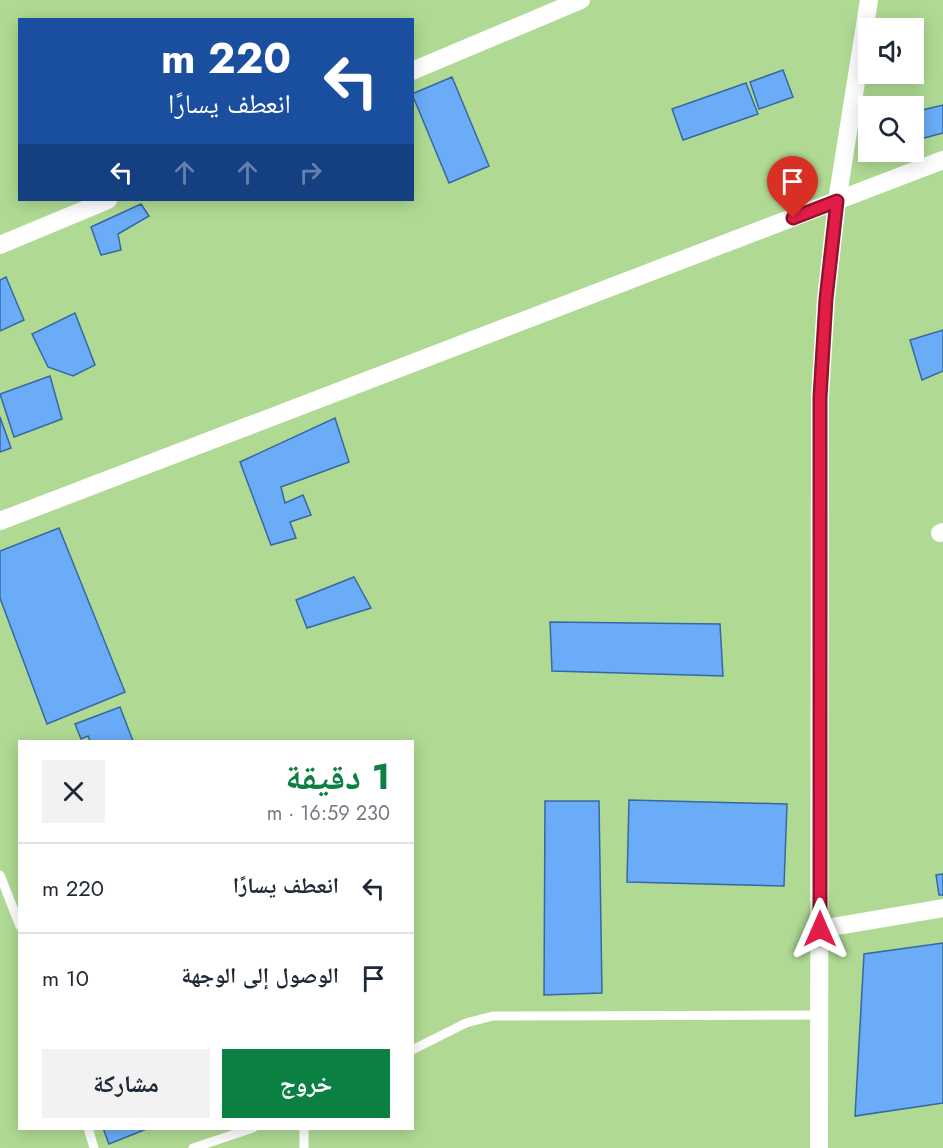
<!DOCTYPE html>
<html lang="ar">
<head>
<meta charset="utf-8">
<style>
	body { margin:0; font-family:Jost,"Noto Naskh Arabic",sans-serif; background:#f2f2f3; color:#1f2937; direction:rtl; height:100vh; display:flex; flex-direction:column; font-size:22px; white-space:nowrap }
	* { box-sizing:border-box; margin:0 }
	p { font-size:20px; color:#747a83 }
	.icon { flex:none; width:33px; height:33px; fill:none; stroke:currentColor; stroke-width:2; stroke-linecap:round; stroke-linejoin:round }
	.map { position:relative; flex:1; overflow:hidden; direction:ltr }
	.side { position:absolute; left:18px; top:740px; width:396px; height:390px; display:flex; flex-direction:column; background:#fff; border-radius:0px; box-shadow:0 3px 15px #0003; direction:rtl }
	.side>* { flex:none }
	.top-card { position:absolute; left:18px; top:18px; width:396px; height:183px; border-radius:0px; box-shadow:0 3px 15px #0003; direction:rtl; background:#1a4fa0; color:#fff; overflow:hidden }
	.controls { position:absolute; left:858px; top:18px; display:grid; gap:12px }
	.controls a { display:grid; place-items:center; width:66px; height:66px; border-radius:0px; background:#fff; box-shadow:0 3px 15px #0003; font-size:30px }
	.pin { position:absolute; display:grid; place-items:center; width:51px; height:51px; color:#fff; margin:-62px -26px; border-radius:50% 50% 50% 0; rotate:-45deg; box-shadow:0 0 6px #0007 }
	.pin .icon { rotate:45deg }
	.me { position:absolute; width:66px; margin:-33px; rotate:0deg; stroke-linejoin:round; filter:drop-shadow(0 0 4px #0008) }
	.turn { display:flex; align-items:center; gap:21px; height:126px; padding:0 24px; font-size:27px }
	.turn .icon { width:78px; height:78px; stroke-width:2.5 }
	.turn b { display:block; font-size:42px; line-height:51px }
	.lanes { display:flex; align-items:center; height:57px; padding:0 24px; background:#0003; justify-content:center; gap:30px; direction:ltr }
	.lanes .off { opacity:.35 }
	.round { display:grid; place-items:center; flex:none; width:63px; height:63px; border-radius:0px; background:#f2f2f3 }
	.overview { display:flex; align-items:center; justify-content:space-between; height:102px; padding:0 24px }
	h1 { font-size:36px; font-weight:700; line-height:45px; color:#0b8043 }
	.button { display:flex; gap:12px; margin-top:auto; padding:12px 24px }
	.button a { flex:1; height:69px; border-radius:0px; background:#0b8043; color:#fff; font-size:24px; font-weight:700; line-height:69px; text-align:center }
	.button a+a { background:#f2f2f3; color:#1f2937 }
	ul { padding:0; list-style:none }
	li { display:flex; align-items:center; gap:18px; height:90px; padding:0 24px; border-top:2px solid #e0e1e3 }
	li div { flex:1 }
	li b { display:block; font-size:22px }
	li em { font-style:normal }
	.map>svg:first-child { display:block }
</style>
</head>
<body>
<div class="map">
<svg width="943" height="1148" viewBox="0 0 943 1148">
	<rect width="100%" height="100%" fill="#b0da94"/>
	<path fill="#6aacf8" stroke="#37689f" stroke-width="1.5" d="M783,70L793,97L759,109L750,82Z
		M452,77L489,166L449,183L412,94Z
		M746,83L758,114L683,140L672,109Z
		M943,105V133L920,139L914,112Z
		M141,204L149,216L118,234L121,250L101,255L91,227Z
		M6,277L24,320L0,331V280Z
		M75,313L95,365L73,376L48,367L32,334Z
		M943,330V371L922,380L910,340Z
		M50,376L62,419L14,437L0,394Z
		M0,417L11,448L0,452Z
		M335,418L349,462L281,487L285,503L303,495L311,515L290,522L296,538L271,545L240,462Z
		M59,528L125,692L47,724L0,598V551Z
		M354,577L371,608L307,628L296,600Z
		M550,622L720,624L723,676L552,671Z
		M120,707L133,741H90L88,736L81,739L75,724Z
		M629,800L787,804L784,886L627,882Z
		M545,801H599L602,993L544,995Z
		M943,874V895H939L936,875Z
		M943,943V1103L855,1116L864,954Z
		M103,1128H149L109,1144Z"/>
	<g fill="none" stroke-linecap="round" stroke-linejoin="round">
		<path stroke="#fff" stroke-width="9" d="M0,875L20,926
			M412,1050L466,1023L493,1016L819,1015
			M88,1128L94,1148
			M304,1128V1148
			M193,1148L253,1128"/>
		<path stroke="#fff" stroke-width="18" d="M412,71L581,0
			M0,245L108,200
			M0,521L943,160
			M940,533L943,532
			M820,929L943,908
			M819,1148L820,397L826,299L837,201L869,0"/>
	</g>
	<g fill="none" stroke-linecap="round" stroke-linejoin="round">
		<g stroke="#92132f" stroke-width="15">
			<path id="route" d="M793,218L837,201L826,299L820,397V929"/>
		</g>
		<use href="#route" stroke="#e11d48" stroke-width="10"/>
	</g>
</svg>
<div class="controls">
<a><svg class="icon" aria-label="sound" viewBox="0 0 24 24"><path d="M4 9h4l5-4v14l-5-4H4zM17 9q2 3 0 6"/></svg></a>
<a><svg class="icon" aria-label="search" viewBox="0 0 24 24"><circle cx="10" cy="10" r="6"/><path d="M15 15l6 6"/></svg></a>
</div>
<div class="pin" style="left:793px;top:218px;background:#d93025"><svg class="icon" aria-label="arrive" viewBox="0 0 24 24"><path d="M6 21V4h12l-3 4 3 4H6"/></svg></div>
<svg class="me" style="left:820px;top:929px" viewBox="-20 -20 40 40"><path d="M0-17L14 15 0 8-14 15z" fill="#e11d48" stroke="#fff" stroke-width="4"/></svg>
<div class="top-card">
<div class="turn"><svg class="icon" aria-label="left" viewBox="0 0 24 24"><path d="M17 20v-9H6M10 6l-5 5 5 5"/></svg><div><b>220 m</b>انعطف يسارًا</div></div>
<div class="lanes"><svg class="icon" aria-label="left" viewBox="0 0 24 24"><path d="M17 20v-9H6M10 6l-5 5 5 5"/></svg><svg class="icon off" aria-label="ahead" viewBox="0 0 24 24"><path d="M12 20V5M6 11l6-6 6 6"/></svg><svg class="icon off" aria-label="ahead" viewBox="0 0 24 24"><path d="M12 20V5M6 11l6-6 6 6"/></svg><svg class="icon off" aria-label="right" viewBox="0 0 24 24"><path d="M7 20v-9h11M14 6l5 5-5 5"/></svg></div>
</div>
<section class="side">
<div class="overview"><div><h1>1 دقيقة</h1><p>230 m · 16:59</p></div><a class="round"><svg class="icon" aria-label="close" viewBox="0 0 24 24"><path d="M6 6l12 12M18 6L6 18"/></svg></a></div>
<ul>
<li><svg class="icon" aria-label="left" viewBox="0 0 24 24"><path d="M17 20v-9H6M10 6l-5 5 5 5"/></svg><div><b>انعطف يسارًا</b></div><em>220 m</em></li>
<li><svg class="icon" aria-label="arrive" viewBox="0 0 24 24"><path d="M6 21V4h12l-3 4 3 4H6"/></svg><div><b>الوصول إلى الوجهة</b></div><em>10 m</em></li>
</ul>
<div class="button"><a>خروج</a><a>مشاركة</a></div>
</section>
</div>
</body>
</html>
